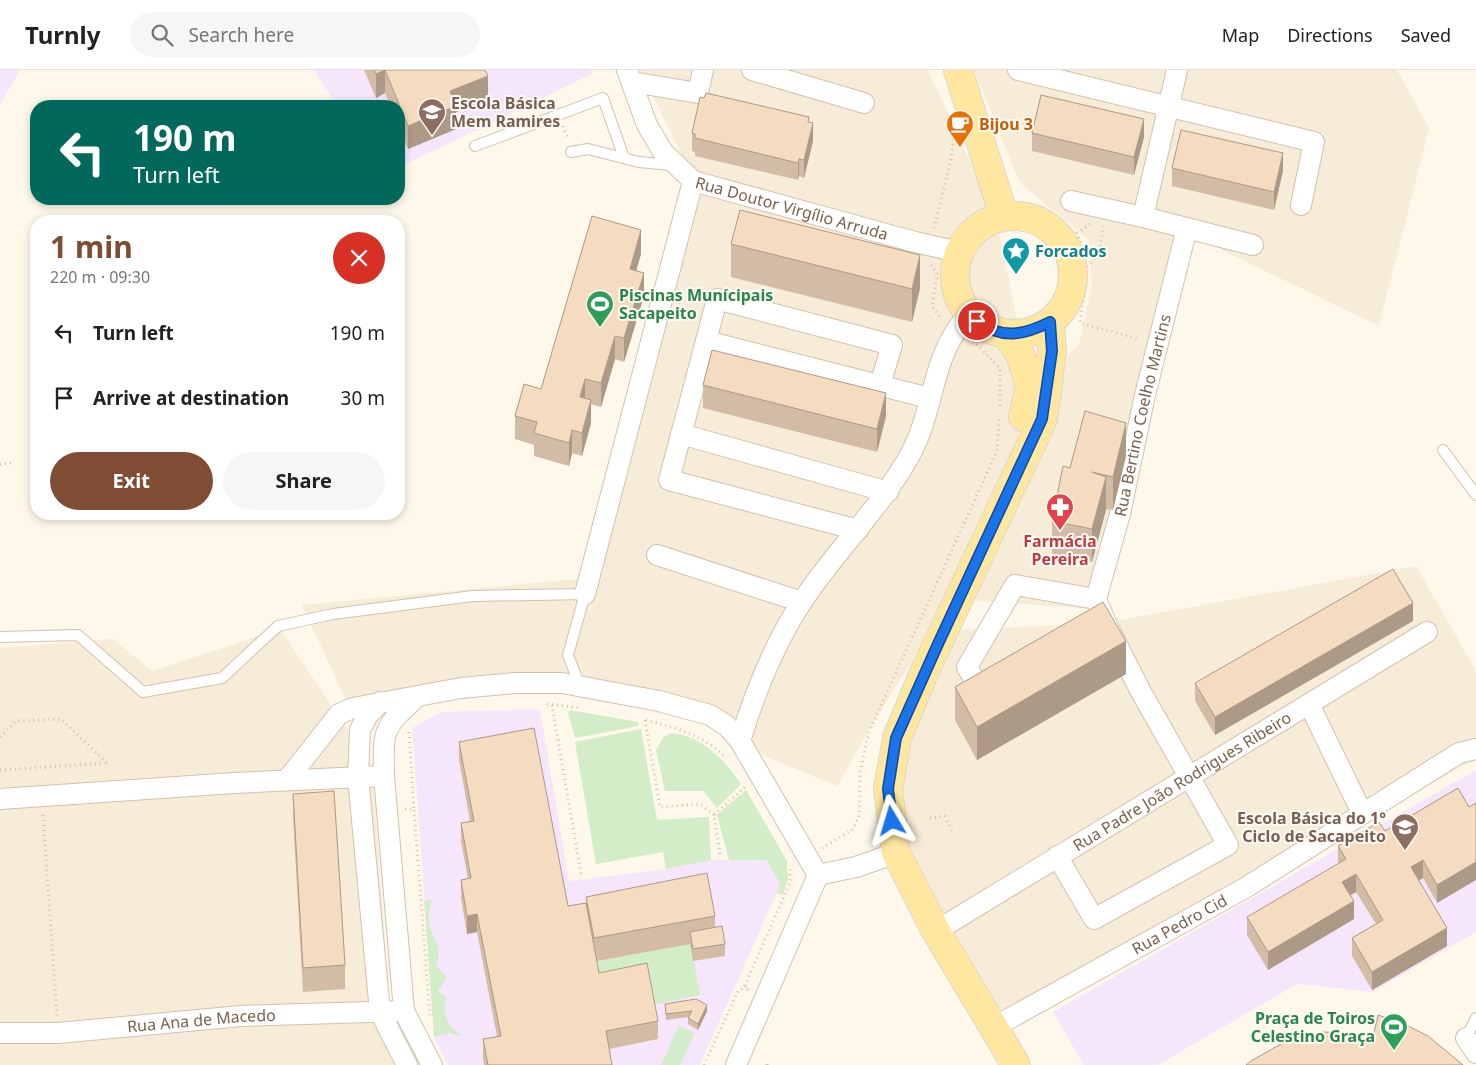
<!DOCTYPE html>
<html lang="en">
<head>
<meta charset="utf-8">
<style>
	body { margin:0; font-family:"Noto Sans",sans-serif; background:#f6f6f6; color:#222; height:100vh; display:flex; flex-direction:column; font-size:19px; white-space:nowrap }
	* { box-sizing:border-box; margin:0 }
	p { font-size:16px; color:#767676 }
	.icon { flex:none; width:28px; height:28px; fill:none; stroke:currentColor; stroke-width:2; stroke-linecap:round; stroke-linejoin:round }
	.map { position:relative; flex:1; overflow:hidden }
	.panel { position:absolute; left:30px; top:145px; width:375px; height:305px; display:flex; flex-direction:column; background:#fff; border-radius:20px; box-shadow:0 2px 8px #0003 }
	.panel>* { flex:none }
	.banner { position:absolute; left:30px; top:30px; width:375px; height:105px; border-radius:20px; box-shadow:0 2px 8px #0003; background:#00695c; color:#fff; overflow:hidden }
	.pin { position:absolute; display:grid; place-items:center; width:42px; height:42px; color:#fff; margin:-21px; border:2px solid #fff; border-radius:50%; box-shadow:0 1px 5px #0007 }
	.me { position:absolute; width:55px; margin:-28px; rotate:353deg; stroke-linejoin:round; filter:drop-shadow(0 0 4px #0008) }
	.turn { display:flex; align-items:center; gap:18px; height:105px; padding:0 20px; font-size:22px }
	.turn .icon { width:65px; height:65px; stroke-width:2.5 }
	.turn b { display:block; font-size:35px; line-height:42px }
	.round { display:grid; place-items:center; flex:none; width:52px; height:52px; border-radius:26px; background:#f6f6f6 }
	.overview { display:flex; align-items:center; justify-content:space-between; height:85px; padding:0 20px }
	h1 { font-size:30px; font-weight:700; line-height:38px; color:#7e4d34 }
	.action { display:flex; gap:10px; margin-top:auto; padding:10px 20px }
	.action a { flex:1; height:58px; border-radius:30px; background:#7e4d34; color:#fff; font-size:20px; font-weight:700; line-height:58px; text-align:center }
	.action a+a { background:#f6f6f6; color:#222 }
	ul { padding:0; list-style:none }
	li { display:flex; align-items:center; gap:15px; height:65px; padding:0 20px }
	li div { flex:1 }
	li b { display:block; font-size:19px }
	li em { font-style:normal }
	header { display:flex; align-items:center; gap:30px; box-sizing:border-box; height:70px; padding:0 25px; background:#fff; border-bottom:1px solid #e0e0e0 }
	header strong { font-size:24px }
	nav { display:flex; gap:28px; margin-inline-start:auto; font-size:18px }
	.search { width:350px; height:45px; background:#f6f6f6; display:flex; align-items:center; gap:12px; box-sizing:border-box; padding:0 18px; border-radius:28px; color:#767676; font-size:19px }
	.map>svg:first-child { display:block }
</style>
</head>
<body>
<header>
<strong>Turnly</strong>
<div class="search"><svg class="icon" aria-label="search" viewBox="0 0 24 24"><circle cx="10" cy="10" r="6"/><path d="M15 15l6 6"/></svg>Search here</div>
<nav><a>Map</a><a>Directions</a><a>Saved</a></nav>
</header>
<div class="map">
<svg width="1476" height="995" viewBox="0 0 1476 995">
	<rect width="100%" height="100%" fill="#fef8ea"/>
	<path fill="#f6ecd8" d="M640,0H928L996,148L1031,318L1004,423L944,541L877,646L837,716L748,679L694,642L549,604L346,630L302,535L578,509L699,119Z
		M974,0H1397L1429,58L1379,256L1193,166L1097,539L966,530L1043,311L1079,274L1092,214L1089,170L1020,113Z
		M1416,496L1476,601V689L996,956L903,806L902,677L957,560L1104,553Z
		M280,559L372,696L390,942L419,995H0V578L113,569L152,601Z"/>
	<path fill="#f6e6fb" d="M0,0H20L0,35Z
		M314,0H590L592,4L400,97L399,36H337Z
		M540,639L569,811L666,799L711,790H766L781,813L700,995H448L435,970L412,658L441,642Z
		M1476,700V862L1373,922L1297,914L1158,995H1084L1053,942Z"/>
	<path fill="#d2edc7" d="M570,640L638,652L639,656L575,668L568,642Z
		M641,659L657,750L709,747L711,790L666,799L663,782L596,794L575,672Z
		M672,663C702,666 725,690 741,714L717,738L703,721H665L656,680L664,667Z
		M746,720L787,791L788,809L783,825L777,823L780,813L766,790H729L717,745Z
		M432,830C430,838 427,849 430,858C436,875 442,876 436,896L447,907L438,921L446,927C443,946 447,955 462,967L450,963L434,967L424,831Z
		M690,873L700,925L652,935L599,920L594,892Z
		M679,956L695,963L680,995H661Z"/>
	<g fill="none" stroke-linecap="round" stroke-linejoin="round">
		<g stroke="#d2c2ae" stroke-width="12">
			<path id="lane" d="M475,76L603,28L624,88
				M571,82L588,79L639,92L672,95
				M1443,380L1476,425
				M0,567L78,565L143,622L222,608L278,556L333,544L473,526L585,524L568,585L580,616
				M1466,968L1476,948"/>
		</g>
		<g stroke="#d2c2ae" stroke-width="22">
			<g id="street">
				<path id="s1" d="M627,0L647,55L663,82L693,111L915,172L959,182"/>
				<path d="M752,0L864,33"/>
				<path d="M1018,0L1314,72L1301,135"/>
				<path d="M1177,0L1143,147L1253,175"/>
				<path d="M632,12L698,23L703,0"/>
				<path d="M1071,131L1143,147"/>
				<path d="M706,271L717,229L892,275L880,315"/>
				<path d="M681,364L888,422"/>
				<path d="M858,460L669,410L706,271L929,328"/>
				<path d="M657,485L802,532"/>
				<path d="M585,524L693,111"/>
				<path d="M987,625L984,627L967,597L1015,515L1096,529"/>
				<path d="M418,626C382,658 383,660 384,706L404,941L432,995"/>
				<path d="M380,632L368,645L360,660L358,707L380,942L407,995"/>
				<path d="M1309,634L1362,743"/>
				<path d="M740,671C755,622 773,576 801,533C835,481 881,438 911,383C936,336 930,286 969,244"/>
				<path d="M287,710L339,644L353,638L461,618L515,613H562L659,631L710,645L727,656L740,671L818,805"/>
				<path d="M0,729L234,713L384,706"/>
				<path id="s2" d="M1057,786L1094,849L1228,775L1141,622L1108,557L1096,529L1120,444L1145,325L1187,158"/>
				<path id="s3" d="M936,861L1427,562"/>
				<path id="s4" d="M994,957L1245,818L1459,683L1476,679"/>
				<path id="s5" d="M0,963H58L241,946L404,941"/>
				<path d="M1466,968L1476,983"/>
				<path d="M736,995L818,805L856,797L896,783"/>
			</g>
		</g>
		<g stroke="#ddd6d0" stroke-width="30">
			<path id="primary" d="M958,0L1004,146
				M955 205a59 59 0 1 1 118 0a59 59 0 1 1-118 0Z
				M1006,264L1020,284L1030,316L1023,347
				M1016,995L936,861L896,783L888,719L897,668L923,605L1043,349L1052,281L1050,252"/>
		</g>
		<path stroke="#dbbfa2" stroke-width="3" stroke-dasharray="1 4" stroke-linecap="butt" d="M563,56L568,70
			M1090,154L1077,163C1092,197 1084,218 1080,253L1139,269
			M934,158L951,89L954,67
			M931,195L937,203L932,236L941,248
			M1087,197L1100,180L1103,156
			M973,271L1000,298V338
			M0,394L12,393
			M547,634L581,638
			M552,635L581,804
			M645,650L660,737L700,734L714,745
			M646,650C675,658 703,665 725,687
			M409,662L414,739
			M0,667L16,651L61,649L107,693
			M0,700L106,693
			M405,739H414L430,948
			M43,745L57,946
			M930,748L945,746L952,760
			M822,778L852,760L859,747L860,703L869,662L997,381L999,349
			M720,784L714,745L745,717
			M748,920L745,915L790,813V797
			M767,994V995
			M704,995L738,921L748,916"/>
		<use href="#lane" stroke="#fff" stroke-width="10"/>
		<use href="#street" stroke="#fff" stroke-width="20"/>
		<use href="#primary" stroke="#ffe7a0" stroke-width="28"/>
	</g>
	<path fill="#d3bca5" d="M364,0H485L488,29L456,42V59L408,79L399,56V36H391L385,23L376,28Z
		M809,52L813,71L804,108L799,106L798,110L695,86V82L692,81V63Z
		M1032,63L1144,67L1134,105L1032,81Z
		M1172,98L1283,101L1274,140L1172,116Z
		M731,174L920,218L912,252L731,207Z
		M641,184L636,201L644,226L624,292L615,289L601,337L591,334V353L582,386L572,383L569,396L534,386V375L515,369V346L541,319Z
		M703,315L886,346L877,382L703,338Z
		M1126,386L1113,440L1106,439L1092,492L1052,484V451L1070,398Z
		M1413,551L1215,665L1195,631V613Z
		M1126,604L977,690L955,650V617Z
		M459,672L568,836L586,833V827L715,846V857L725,874V886L693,891L690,874L597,891L599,903L658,951V969L609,979L612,995H484L483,987V969L497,966L477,862L467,864L461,828V810L468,809L461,771V753L470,751L459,690Z
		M1458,718L1437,833L1423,808L1419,810L1447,876L1372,920L1352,886V868L1376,854L1356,822L1350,825L1354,849L1268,900L1247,865V847L1338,794V776L1385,761Z
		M293,724L345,895V919L303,922L293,747Z
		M665,934L707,941L698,960L688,954V947L666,950Z"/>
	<path fill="#ac9986" d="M385,0V23L376,28V4Z
		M488,6V29L456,42V59L408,79V56L450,21Z
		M1144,49V67L1134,105V87Z
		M813,53V71L804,108V90Z
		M1283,83V101L1274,140V122Z
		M799,89V106L798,110V93Z
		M641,160V184L630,222V199Z
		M920,185V218L912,252V219Z
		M644,203V226L624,292V268Z
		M615,266V289L601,337V313Z
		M585,309V332L580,327Z
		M886,323V346L877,382V359Z
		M591,330V353L582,386V363Z
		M1126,353V386L1113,440V407Z
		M572,360V383L569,396V373Z
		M1106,407V440L1092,492V459Z
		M1413,533V551L1215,665V647Z
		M1126,571V604L977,690V657Z
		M1423,790V808L1411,815V797Z
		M1476,792V810L1437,833V815Z
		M1356,804V822L1342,830V812Z
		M1354,831V849L1268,900V882Z
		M477,844V862L467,864V846Z
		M1447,858V876L1372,920V902Z
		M707,935V941L698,960V954Z"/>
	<path fill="#f5dbc0" stroke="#ac9986" d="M374,0H485L488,6L450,21L456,36L408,56L385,0L376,4Z
		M706,23L809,47L808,52L813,53L804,90L799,89L798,93L695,68V64L692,63L700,27L704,28Z
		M1041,25L1144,49L1134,87L1032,63Z
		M1181,60L1283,83L1274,122L1172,98Z
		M740,140L920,185L912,219L731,174Z
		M592,146L641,160L630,199L644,203L624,268L615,266L601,313L585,309L580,327L591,330L582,363L572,360L569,373L534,363L537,352L515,346L524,314L541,319Z
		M712,280L886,323L877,359L703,315Z
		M1085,341L1126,353L1113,407L1092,402L1106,407L1092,459L1052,451L1063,396L1070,398Z
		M1393,499L1413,533L1215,647L1195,613Z
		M1103,532L1126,571L977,657L955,617Z
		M534,658L568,836L586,833L599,903L647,893L658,951L606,961L612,995H488L483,969L501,966L477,844L467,846L461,810L471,808L461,753L474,751L459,672Z
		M1458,718L1469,737L1476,733V792L1437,815L1423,790L1411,797L1447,858L1372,902L1352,868L1383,850L1356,804L1342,812L1354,831L1268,882L1247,847L1346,789L1338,776L1379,752L1385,761Z
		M334,721L345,895L303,898L293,724Z
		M707,803L715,846L594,868L586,827Z
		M722,856L725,874L693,879L690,862Z
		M696,929L707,935L698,954L688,948L692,941L666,944L665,934Z
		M1378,945L1404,954L1428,966L1463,995H1246L1251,991L1286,971L1324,962L1347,963L1373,967Z"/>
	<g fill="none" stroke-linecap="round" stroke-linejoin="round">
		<g stroke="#114b97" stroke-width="12">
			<path id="route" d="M892,751L888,719L896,668L938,574L1042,349L1052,281L1050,252C1024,265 1002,270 977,251"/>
		</g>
		<use href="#route" stroke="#1a73e8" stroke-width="9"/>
	</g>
	<defs>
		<g id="school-pin" transform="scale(1.4375)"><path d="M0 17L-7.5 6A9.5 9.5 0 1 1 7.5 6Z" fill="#8d6e63" stroke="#fffbf2"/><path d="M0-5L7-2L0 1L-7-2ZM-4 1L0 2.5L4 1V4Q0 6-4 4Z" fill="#fff"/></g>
		<g id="cafe-pin" transform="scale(1.4375)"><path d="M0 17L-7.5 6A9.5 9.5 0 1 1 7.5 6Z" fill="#e8710a" stroke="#fffbf2"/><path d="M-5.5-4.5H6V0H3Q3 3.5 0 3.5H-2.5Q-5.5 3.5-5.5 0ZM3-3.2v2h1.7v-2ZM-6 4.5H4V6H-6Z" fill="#fff"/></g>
		<g id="sight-pin" transform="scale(1.4375)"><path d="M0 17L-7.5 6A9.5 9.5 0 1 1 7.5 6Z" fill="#0f9aa8" stroke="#fffbf2"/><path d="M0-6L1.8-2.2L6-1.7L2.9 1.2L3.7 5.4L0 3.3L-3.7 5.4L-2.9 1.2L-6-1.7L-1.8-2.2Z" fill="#fff"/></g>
		<g id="stadium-pin" transform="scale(1.4375)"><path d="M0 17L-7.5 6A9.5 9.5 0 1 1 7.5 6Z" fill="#2e9e5b" stroke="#fffbf2"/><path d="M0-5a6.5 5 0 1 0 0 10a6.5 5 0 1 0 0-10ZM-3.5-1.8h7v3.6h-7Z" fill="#fff"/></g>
		<g id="pharmacy-pin" transform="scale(1.4375)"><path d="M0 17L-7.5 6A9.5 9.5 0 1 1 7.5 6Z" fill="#e0444e" stroke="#fffbf2"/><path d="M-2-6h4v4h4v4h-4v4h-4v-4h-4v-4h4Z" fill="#fff"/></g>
	</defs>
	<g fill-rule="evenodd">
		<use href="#school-pin" x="432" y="42"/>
		<use href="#cafe-pin" x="960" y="54"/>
		<use href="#sight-pin" x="1016" y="181"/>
		<use href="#stadium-pin" x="600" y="234"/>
		<use href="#pharmacy-pin" x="1060" y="437"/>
		<use href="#school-pin" x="1405" y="757"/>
		<use href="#stadium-pin" x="1394" y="957"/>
	</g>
	<g text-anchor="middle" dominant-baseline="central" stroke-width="4" stroke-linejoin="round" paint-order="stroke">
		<g font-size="16" font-weight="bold" fill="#785e54" stroke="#fffbf2" text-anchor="start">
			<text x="451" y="33">Escola Básica<tspan x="451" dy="18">Mem Ramires</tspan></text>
			<text x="1386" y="748" text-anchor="end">Escola Básica do 1°<tspan x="1386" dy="18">Ciclo de Sacapeito</tspan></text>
		</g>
		<g font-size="16" font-weight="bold" fill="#c56008" stroke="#fffbf2" text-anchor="start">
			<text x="979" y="54">Bijou 3</text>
		</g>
		<g font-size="16" fill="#7c624b" stroke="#fffbf2">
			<text stroke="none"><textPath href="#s1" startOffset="234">Rua Doutor Virgílio Arruda</textPath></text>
			<text stroke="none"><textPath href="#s2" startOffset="695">Rua Bertino Coelho Martins</textPath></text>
			<text stroke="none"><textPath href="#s3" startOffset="288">Rua Padre João Rodrigues Ribeiro</textPath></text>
			<text stroke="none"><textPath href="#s4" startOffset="212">Rua Pedro Cid</textPath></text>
			<text stroke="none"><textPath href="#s5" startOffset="202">Rua Ana de Macedo</textPath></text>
		</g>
		<g font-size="16" font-weight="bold" fill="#0d838f" stroke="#fffbf2" text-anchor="start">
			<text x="1035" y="181">Forcados</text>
		</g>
		<g font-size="16" font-weight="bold" fill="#27864d" stroke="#fffbf2" text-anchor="start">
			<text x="619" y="225">Piscinas Munícipais<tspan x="619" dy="18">Sacapeito</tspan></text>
			<text x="1375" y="948" text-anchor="end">Praça de Toiros<tspan x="1375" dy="18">Celestino Graça</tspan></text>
		</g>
		<g font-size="16" font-weight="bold" fill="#be3a42" stroke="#fffbf2">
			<text x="1060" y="471">Farmácia<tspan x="1060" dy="18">Pereira</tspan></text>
		</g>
	</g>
</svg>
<div class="pin" style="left:977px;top:251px;background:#d93025"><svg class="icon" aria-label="arrive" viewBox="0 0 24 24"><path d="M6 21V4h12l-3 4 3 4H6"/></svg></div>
<svg class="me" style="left:892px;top:751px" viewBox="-20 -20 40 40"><path d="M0-17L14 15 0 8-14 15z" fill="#1a73e8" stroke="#fff" stroke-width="4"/></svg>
<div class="banner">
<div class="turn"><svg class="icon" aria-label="left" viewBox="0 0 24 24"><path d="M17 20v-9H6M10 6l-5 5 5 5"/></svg><div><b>190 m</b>Turn left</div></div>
</div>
<section class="panel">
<div class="overview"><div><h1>1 min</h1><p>220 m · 09:30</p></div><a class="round" style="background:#d93025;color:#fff"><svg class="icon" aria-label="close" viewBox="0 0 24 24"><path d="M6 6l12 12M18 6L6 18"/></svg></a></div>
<ul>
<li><svg class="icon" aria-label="left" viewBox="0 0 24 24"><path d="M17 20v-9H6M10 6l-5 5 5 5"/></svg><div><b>Turn left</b></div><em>190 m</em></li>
<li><svg class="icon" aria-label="arrive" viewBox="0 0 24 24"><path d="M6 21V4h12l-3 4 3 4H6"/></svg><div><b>Arrive at destination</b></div><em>30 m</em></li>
</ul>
<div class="action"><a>Exit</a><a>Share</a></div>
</section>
</div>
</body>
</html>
